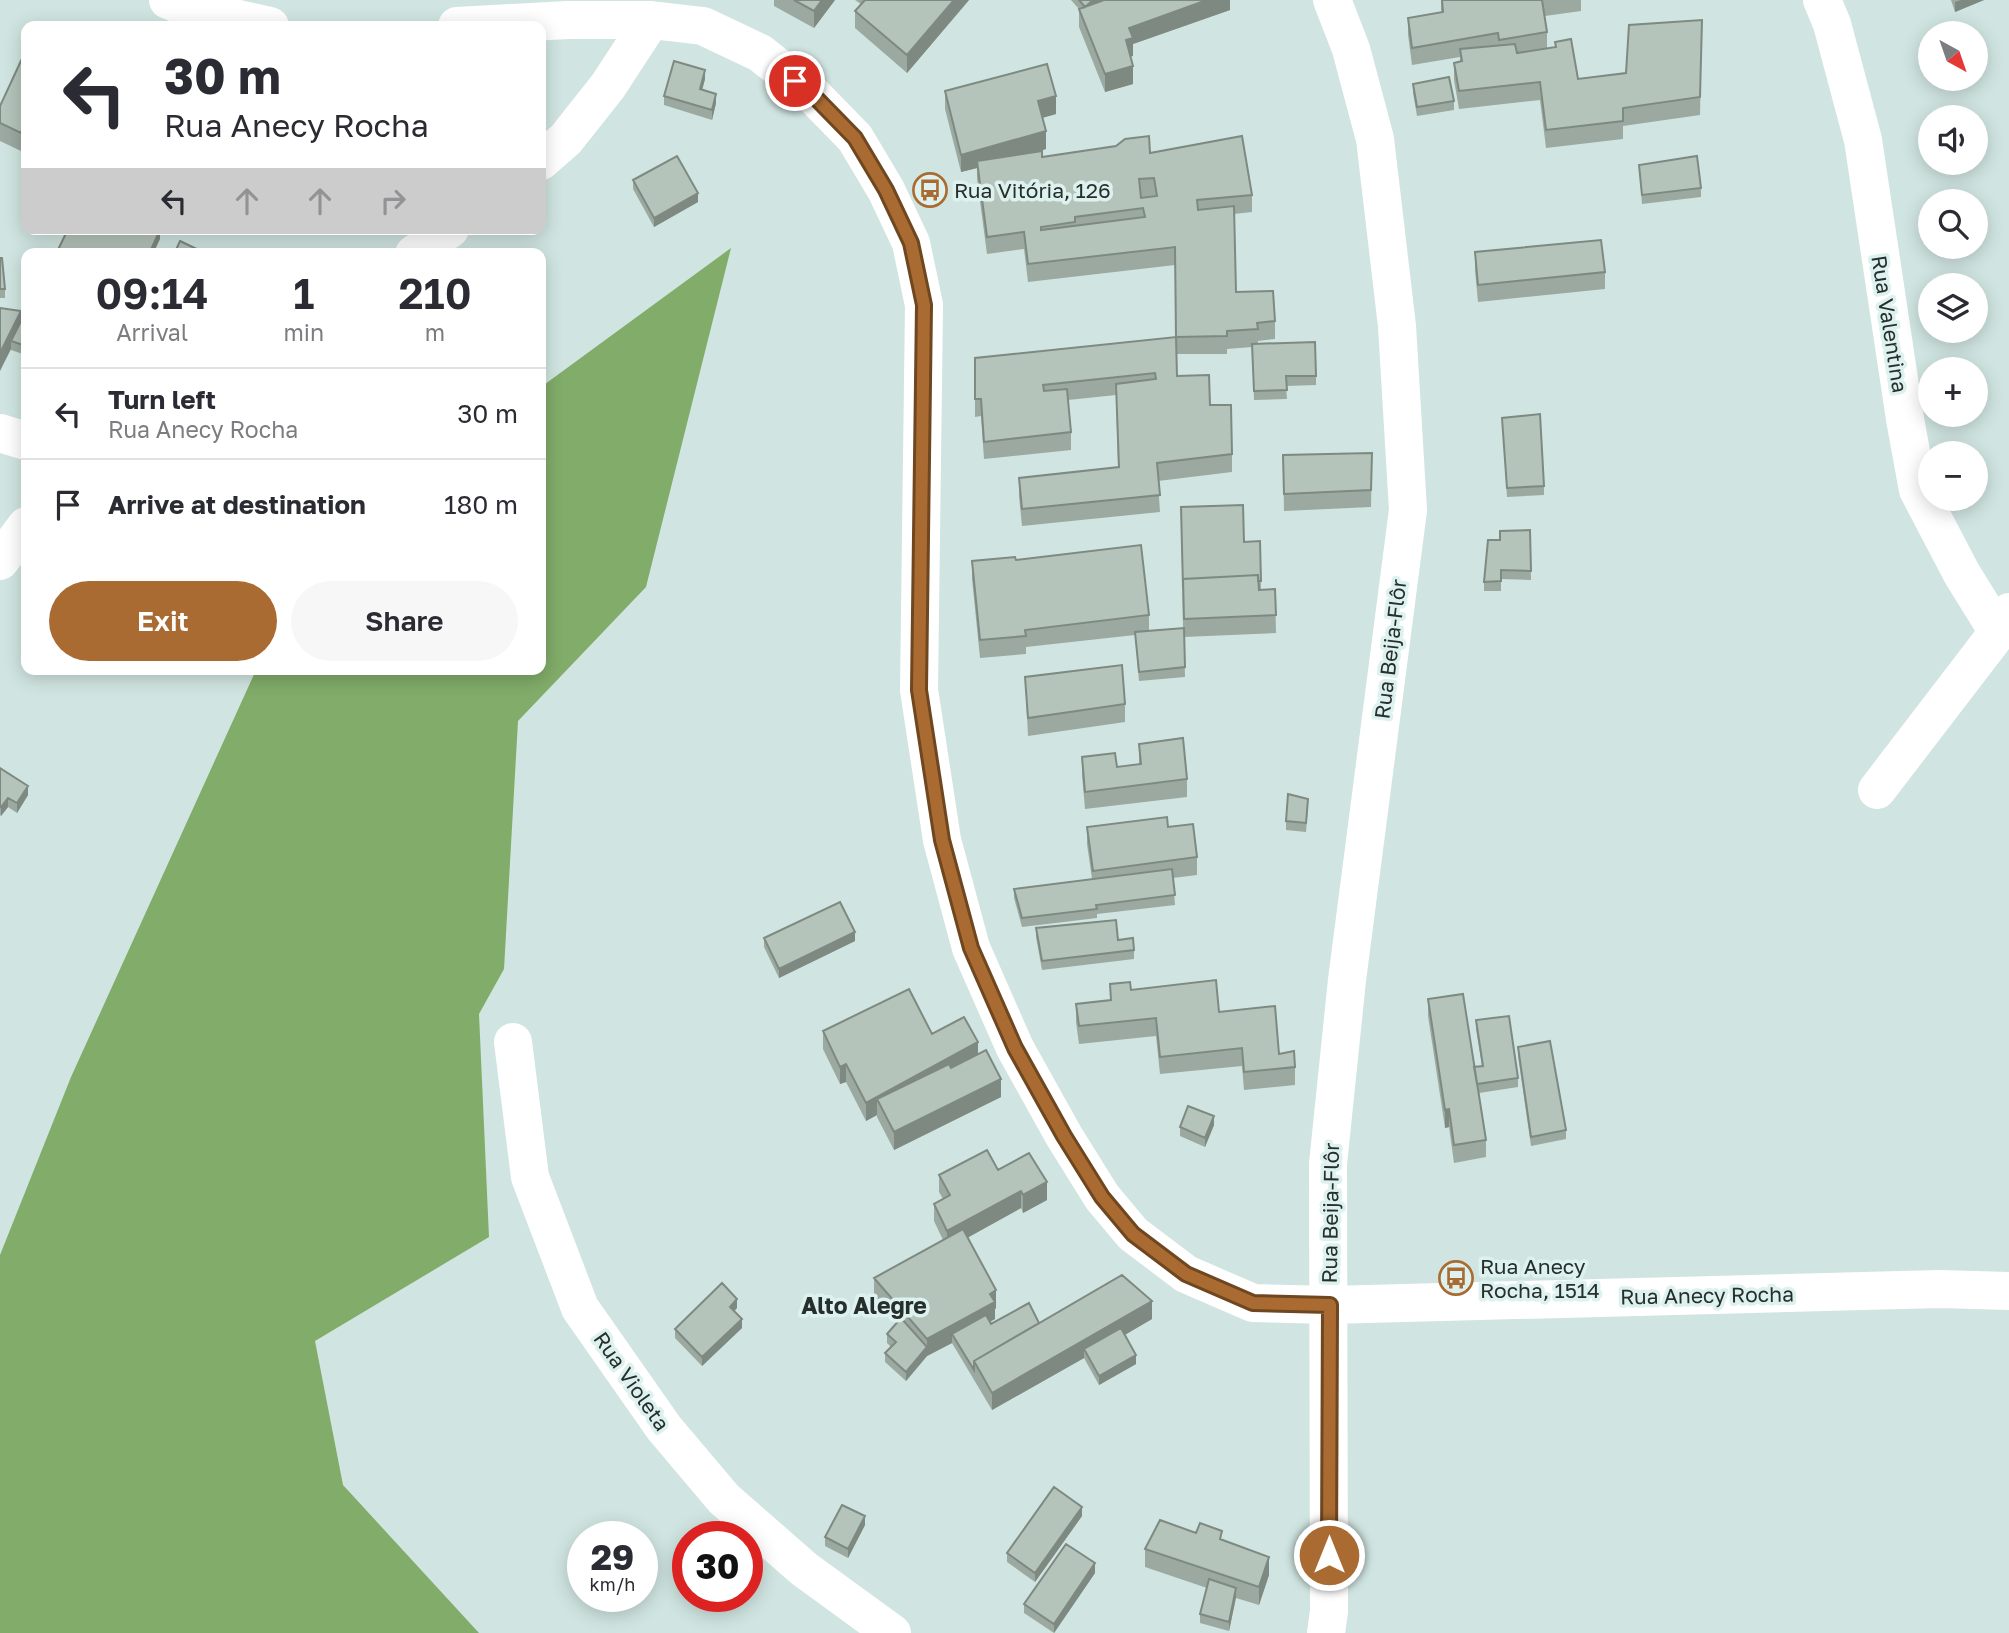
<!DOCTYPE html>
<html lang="en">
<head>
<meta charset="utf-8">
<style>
	body { margin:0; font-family:"Golos Text",sans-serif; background:#f7f7f7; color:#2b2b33; height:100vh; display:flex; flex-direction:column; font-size:26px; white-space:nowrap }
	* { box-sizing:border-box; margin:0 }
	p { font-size:23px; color:#7c7c81 }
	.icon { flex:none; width:38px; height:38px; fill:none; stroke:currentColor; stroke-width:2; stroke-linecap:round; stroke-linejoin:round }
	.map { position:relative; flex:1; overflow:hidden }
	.panel { position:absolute; left:21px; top:248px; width:525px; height:427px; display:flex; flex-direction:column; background:#fff; border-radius:14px; box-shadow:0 4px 18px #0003 }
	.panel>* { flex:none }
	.guide { position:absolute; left:21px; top:21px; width:525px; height:214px; border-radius:14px; box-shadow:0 4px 18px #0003; background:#fff; color:#2b2b33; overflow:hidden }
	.needle { width:46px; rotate:140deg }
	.fabs { position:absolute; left:1918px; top:21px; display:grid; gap:14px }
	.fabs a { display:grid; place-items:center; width:70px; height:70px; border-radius:50%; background:#fff; box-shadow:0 4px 18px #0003; font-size:35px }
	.speed { position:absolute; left:567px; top:1521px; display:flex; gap:14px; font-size:35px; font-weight:700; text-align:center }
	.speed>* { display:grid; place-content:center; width:91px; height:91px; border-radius:50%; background:#fff; box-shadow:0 4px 18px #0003; line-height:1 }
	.speed small { font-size:18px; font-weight:400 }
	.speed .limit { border:10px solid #d22; background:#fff; color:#111 }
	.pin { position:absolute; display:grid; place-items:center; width:60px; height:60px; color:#fff; margin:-30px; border:4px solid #fff; border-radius:50%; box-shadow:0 2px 7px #0007 }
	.me { position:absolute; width:77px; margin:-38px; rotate:0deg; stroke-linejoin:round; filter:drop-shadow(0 0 5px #0008) }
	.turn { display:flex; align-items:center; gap:24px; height:147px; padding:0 28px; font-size:32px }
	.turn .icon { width:91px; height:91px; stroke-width:2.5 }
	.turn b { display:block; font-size:49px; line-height:60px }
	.lanes { display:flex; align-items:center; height:66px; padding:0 28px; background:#0003; justify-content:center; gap:35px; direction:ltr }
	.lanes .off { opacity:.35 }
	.eta { display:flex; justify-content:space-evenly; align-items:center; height:119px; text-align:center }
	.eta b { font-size:42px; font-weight:600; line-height:49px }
	.cta { display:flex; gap:14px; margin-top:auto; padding:14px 28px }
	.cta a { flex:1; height:80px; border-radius:42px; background:#a96b31; color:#fff; font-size:28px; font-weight:600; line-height:80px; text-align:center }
	.cta a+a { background:#f7f7f7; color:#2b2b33 }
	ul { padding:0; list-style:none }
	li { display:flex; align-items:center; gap:21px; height:91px; padding:0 28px; border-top:2px solid #e1e1e2 }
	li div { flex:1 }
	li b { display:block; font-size:26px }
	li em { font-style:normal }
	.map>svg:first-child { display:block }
</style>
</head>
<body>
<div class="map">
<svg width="2009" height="1633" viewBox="0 0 2009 1633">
	<rect width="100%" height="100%" fill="#d0e5e1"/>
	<path fill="#81ac69" d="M731,248L646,587L518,721L504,969L479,1014L489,1237L315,1341L343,1485L479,1633H0V1255L71,1077L256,670H541V387Z"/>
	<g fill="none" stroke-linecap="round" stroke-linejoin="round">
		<path stroke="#fff" stroke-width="38" d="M168,0L185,7L270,26
			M1822,0L1832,24L1863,140L1905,419L1918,490L1962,574L1998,632
			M457,26L568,20H651L703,26L760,53L813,95L855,138L886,190L911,243L924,305L919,690L942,840L971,948L1015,1048L1064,1136L1102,1197L1133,1234L1186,1274L1253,1303L1330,1305L1939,1289L2009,1291
			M541,161L566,139L608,86L651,20
			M414,254L450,229
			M0,433L26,441
			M0,561L26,526
			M1877,790L1998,632L2009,612
			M513,1042L530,1177L580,1308L664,1428L724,1499L804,1569L892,1633
			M1326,1633L1329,1611L1328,1164L1347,980L1408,510L1397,326L1375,139L1351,49L1332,0"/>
	</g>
	<path fill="#9ba9a0" d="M774,0H835L814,28L774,6Z
		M855,0H969L907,73L855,28V11L861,4Z
		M1071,0H1230V10L1133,44V56H1130L1133,84L1105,92L1079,27V9Z
		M1441,0H1581V11L1545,16L1547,32V48L1555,47V42L1578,79L1626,73L1702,20L1700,115L1623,126V139L1546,148L1540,100L1459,109L1454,80V63L1460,62V57L1412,65L1408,35V18L1441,13Z
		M1951,0H1984L1955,12Z
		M26,50V140L21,151L0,141V106Z
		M705,79L702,90L716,103L712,120L664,105V96Z
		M1413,84L1454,101V110L1417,116L1413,93Z
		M945,91L1056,114L1042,118L1046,149L1036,152L1042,157L1150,153L1252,195V212L1234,214L1236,292L1275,321V339L1258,341V344L1316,376V385L1286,386L1287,399L1254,400L1252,347L1227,349V354H1177V376L1210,405L1232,454V472L1158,481L1160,512L1022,526L1019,496V478L1118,467L1116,395L1068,400L1071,432V450L984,459L981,416L975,417V358L1176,337L1175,265L1028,282L1024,249L987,254L977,179V168L961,172L945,109Z
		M1639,165L1701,188V197L1642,204Z
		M633,180L698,202L654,227L633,189Z
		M1475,252L1605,272V289L1478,302L1475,270Z
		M0,258L5,289V298H0Z
		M0,308L21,321L26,311V355L11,350Z
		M1502,418L1544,486V495L1507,497Z
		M1372,453L1371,507L1284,511L1283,455Z
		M1181,507L1244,542L1260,541L1261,590L1275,589L1276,633L1184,637L1185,677L1139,681L1135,635L1026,647V654L980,658L972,579V561L1016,560L1149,615V631L1183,628Z
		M1530,530L1531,580L1501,579V591H1484V582L1500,540Z
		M1025,677L1125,704V722L1028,736Z
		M1139,744L1187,779V797L1085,809L1082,775V757L1117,767L1139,764Z
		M0,768L28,795L17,813L8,807L1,816L0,815Z
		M1308,808L1306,832L1286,830V821Z
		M1087,827H1168L1197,857V875L1173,878L1175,905L1097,914V918L1022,927L1014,898V889L1092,879L1087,844Z
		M1036,928L1118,940L1134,950V959L1042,970L1036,937Z
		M764,938L855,941L779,978L764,947Z
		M1110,984L1219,1012L1279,1054L1295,1067V1085L1244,1090L1242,1066L1160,1074L1156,1036L1079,1044L1076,1022V1004L1110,1000Z
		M1428,999L1474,1067L1482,1066L1476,1029V1020L1518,1078V1087L1479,1093L1486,1140V1157L1454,1163L1449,1127L1445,1128L1428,1016Z
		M823,1031L932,1034L978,1054L1001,1097L894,1150L877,1117V1115L866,1121L846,1082L840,1084L823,1049Z
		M1518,1047L1566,1130V1139L1531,1146L1518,1056Z
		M1214,1125L1205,1147L1180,1136V1127Z
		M998,1170L1047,1200L1023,1213L1021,1208L967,1238L996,1308L995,1309V1319L990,1322L991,1324L1152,1319L1125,1335L1136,1364L1099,1385L1084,1358L992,1410L952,1343L927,1356L906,1381L885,1362V1353L891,1347L887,1343V1334L897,1322L874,1296V1278L943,1240L934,1221V1204L943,1199L939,1192V1175Z
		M737,1308L734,1311L742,1328L702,1366L675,1338V1329Z
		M1082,1516L1035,1582L1007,1562V1553Z
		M865,1525L848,1558L825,1546V1537Z
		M1196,1533L1222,1540L1269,1575L1259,1605L1236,1598L1229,1631L1200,1623V1614L1207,1588L1145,1567V1549Z
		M1095,1573L1054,1633L1024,1613V1604Z"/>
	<path fill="#7e8982" d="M822,0H835L814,28V11Z
		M954,0H969L907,73V55Z
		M1093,0H1104L1085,7Z
		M1207,0H1230V10L1133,44V56L1126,58V40L1129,28Z
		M1961,0H1984L1955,12V2Z
		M1133,66V84L1105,92V74Z
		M705,70V79L700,98V89Z
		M716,94V103L712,120V110Z
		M1056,96V114L1038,119V101Z
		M26,122V140L21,151V133Z
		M1046,131V149L978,168L977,161V168L961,172V155Z
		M698,193V202L654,227V218Z
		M160,230V239L153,254H149Z
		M21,311V329L11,341V349L0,371V353Z
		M28,786V795L17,813V803Z
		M8,798V807L1,816V807Z
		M855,932V941L779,978V969Z
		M978,1042V1060L877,1099V1115L866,1121V1103Z
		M846,1064V1082L840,1084V1067Z
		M1001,1079V1097L894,1150V1132Z
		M1449,1109V1127L1445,1128V1110Z
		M1214,1116V1125L1205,1147V1138Z
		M1047,1182V1200L1023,1213V1195Z
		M1021,1191V1208L947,1249V1231Z
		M996,1290V1308L995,1309V1319L956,1340L952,1334V1343L927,1356L906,1381V1372L927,1347V1339Z
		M737,1299V1308L730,1316V1307Z
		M1152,1301V1319L1088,1356L1084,1349V1358L992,1410V1393Z
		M742,1319V1328L702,1366V1357Z
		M1136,1355V1364L1099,1385V1376Z
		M1082,1507V1516L1035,1582V1573Z
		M865,1516V1525L848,1558V1549Z
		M1269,1557V1575L1259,1605V1587Z
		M1095,1563V1573L1054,1633V1624Z
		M1236,1588V1597L1229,1631V1622Z"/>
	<path fill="#b4c4ba" stroke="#7e8982" stroke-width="2" fill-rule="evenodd" d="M794,0H822L814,11Z
		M865,0H954L907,55L855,11Z
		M1079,0H1093L1085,7Z
		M1104,0H1207L1129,28L1133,38L1126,40L1133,66L1105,74L1079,9Z
		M1442,0H1542L1547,32L1499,40L1498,33L1412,48L1408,18L1443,12Z
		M1702,20L1700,97L1623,108V121L1546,130L1540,82L1459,91L1454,63L1462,61L1460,49L1515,44L1517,53L1556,47L1555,42L1571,39L1578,79L1626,73L1629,25Z
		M26,50V122L21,133L0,123V106Z
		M674,61L705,70L700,89L716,94L712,110L664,96Z
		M1047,64L1056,96L1038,101L1046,131L961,155L945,91Z
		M1449,77L1454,101L1417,107L1413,84Z
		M1149,136L1150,153L1242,136L1252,195L1197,200L1198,210L1234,206L1236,292L1273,291L1275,321L1257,323L1258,329L1227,331V336L1176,337L1175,247L1028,264L1024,232L987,237L977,161L1042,151V157L1116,146L1125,139ZM1154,178L1157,196L1141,198L1139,179ZM1143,208L1145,217L1041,230V227L1075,222V217Z
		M677,156L698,193L654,218L633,180Z
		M1697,156L1701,188L1642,195L1639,165Z
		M68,229H155L160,230L149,254H56Z
		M1601,240L1605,272L1478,285L1475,252Z
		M180,241L207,254H174Z
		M0,258H2L5,289H0Z
		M0,308L21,311L0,353Z
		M26,311V346L11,341Z
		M1176,337L1177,376L1209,375L1210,405H1231L1232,454L1157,463L1160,495L1022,509L1019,478L1119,467L1116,384L1156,379L1155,373L1043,385L1044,391L1067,389L1071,432L984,442L981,399H975V358Z
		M1315,342L1316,376H1286L1287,390L1254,391L1252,344Z
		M1540,414L1544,486L1507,488L1502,418Z
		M1372,453L1371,490L1284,494L1283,455Z
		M1243,505L1244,542L1260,541L1261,581H1258V575L1183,579V587L1181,507Z
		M1530,530L1531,571L1501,570V581L1484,582L1488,540H1500V531Z
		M1141,545L1149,615L1025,630L1026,636L980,640L972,561L1015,557L1016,560Z
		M1258,575L1259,590L1275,589L1276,615L1184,619L1183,579Z
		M1184,628L1185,667L1139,672L1135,632Z
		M1122,665L1125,704L1028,718L1025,677Z
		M1183,738L1187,779L1085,792L1082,757L1115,753L1117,767L1141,764L1139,744Z
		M0,768L28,786L17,803L8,798L1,807L0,806Z
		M1288,794L1308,799L1306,823L1286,821Z
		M1167,817L1168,827L1193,824L1197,857L1093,871L1087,827Z
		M1172,869L1175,895L1096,905L1097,909L1022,918L1014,889Z
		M840,902L855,932L779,969L764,938Z
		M1116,920L1118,940L1133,938L1134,950L1042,961L1036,928Z
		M1216,980L1219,1012L1275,1006L1279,1054L1294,1051L1295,1067L1244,1072L1242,1048L1160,1057L1156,1018L1079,1026L1076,1004L1111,1000L1110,984L1130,982L1131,990Z
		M909,989L932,1034L964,1017L978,1042L866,1103L846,1064L840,1067L823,1031Z
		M1463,994L1486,1140L1454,1145L1449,1109L1445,1110L1428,999Z
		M1509,1016L1518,1078L1477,1084L1474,1067L1483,1066L1476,1020Z
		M1550,1041L1566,1130L1531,1137L1518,1047Z
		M986,1050L1001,1079L894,1132L877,1099L949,1064L951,1068Z
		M1188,1106L1214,1116L1205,1138L1180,1127Z
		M987,1150L998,1170L1029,1153L1047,1182L1023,1195L1021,1191L947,1231L934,1204L950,1195L939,1175Z
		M963,1229L996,1290L990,1294L995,1302L927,1339L874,1278Z
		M1122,1275L1152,1301L992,1393L974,1361Z
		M722,1283L737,1299L730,1307L742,1319L702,1357L675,1329Z
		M1029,1303L1039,1323L974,1361V1370L952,1334L986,1315L991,1324Z
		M901,1318L927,1347L906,1372L885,1353L896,1342L887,1334Z
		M1121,1328L1136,1355L1099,1376L1084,1349Z
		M1054,1487L1082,1507L1035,1573L1007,1553Z
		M842,1505L865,1516L848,1549L825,1537Z
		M1160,1520L1196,1533L1200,1523L1222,1531L1220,1539L1269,1557L1259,1587L1145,1549Z
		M1066,1544L1095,1563L1054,1624L1024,1604Z
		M1209,1579L1236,1588L1229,1622L1200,1614Z"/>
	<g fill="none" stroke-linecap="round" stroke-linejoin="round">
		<g stroke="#6e4620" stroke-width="18">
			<path id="route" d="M795,81L813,95L855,138L886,190L911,243L924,305L919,690L942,840L971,948L1015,1048L1064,1136L1102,1197L1133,1234L1186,1274L1253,1303L1330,1305L1329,1555"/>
		</g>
		<use href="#route" stroke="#a96b31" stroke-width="12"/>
	</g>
	<defs>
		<g id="bus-ring" transform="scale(1.75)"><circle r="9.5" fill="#ddf2ee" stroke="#a96b31" stroke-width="1.5"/><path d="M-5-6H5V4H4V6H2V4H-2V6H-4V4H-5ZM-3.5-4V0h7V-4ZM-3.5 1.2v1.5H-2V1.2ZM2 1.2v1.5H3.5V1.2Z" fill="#a96b31"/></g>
	</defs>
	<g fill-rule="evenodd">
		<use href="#bus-ring" x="930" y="190"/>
		<use href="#bus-ring" x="1456" y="1278"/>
	</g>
	<g text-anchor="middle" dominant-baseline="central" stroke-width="7" stroke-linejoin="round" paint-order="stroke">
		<g font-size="21" fill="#272f2d" stroke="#ddf2ee" text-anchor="start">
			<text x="954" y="190">Rua Vitória, 126</text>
			<text x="1480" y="1266">Rua Anecy<tspan x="1480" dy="24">Rocha, 1514</tspan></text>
		</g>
		<g font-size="21" fill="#272f2d" stroke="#ddf2ee">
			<text transform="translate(1890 324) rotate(81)">Rua Valentina</text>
			<text transform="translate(1390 649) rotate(-83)">Rua Beija-Flôr</text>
			<text transform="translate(1330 1213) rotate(-89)">Rua Beija-Flôr</text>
			<text transform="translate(1707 1295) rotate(-1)">Rua Anecy Rocha</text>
			<text transform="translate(632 1381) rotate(55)">Rua Violeta</text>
		</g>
		<g font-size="23" font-weight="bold" fill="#272f2d" stroke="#ddf2ee">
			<text x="864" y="1305">Alto Alegre</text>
		</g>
	</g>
</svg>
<div class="fabs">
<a><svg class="needle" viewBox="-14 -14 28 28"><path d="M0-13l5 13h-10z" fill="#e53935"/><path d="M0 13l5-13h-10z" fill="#7c7c81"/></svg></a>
<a><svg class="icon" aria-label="sound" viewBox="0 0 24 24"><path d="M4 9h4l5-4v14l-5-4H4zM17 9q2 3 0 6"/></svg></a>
<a><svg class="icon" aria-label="search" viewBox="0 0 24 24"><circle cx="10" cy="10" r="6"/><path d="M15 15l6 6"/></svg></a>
<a><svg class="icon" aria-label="layers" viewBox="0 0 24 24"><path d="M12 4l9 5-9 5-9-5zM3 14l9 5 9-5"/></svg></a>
<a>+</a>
<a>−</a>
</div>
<div class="speed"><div>29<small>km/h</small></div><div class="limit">30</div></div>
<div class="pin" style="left:795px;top:81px;background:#d93025"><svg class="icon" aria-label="arrive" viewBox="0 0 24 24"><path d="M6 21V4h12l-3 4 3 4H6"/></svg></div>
<svg class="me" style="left:1329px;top:1555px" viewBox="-20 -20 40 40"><circle r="17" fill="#a96b31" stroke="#fff" stroke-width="3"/><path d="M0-11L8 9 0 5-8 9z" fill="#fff"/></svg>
<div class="guide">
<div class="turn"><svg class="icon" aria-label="left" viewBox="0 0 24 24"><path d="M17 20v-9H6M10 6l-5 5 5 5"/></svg><div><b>30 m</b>Rua Anecy Rocha</div></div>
<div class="lanes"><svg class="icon" aria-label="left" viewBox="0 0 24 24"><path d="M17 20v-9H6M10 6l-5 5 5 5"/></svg><svg class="icon off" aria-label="ahead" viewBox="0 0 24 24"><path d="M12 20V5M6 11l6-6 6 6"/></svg><svg class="icon off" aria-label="ahead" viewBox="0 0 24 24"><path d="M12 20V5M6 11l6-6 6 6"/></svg><svg class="icon off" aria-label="right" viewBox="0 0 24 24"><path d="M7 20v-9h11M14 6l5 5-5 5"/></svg></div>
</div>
<section class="panel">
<div class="eta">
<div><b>09:14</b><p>Arrival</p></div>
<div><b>1</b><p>min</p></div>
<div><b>210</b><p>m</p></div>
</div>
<ul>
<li><svg class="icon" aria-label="left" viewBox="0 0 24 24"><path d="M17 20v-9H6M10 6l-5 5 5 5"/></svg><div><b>Turn left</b><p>Rua Anecy Rocha</p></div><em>30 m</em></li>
<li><svg class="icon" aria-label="arrive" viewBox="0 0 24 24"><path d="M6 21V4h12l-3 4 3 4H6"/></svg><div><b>Arrive at destination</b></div><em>180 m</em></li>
</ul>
<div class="cta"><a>Exit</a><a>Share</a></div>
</section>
</div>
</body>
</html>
